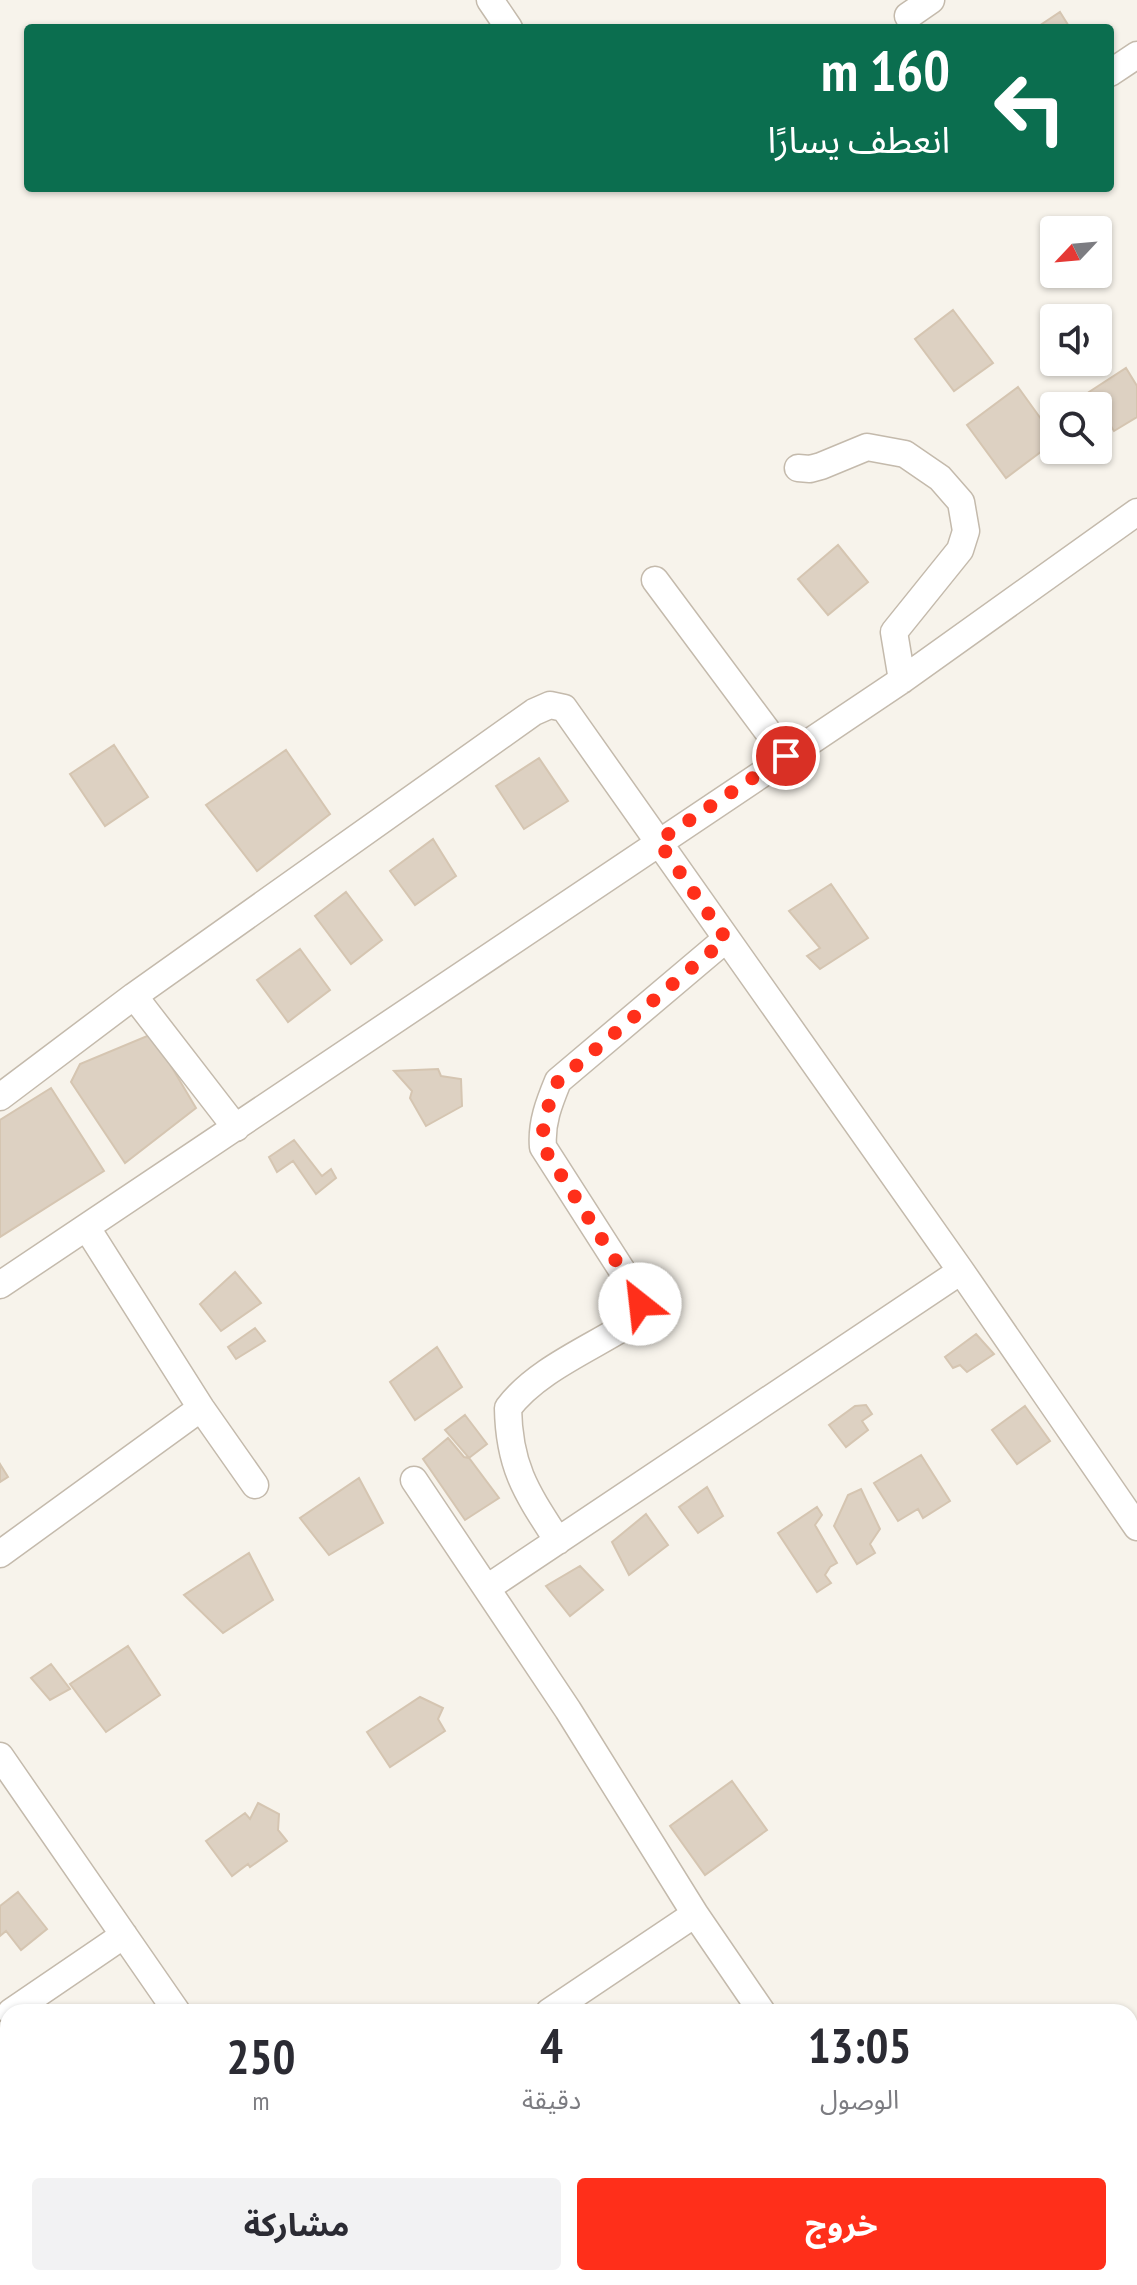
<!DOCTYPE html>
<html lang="ar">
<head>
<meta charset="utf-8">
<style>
	body { margin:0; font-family:"PT Sans Narrow","Noto Sans Arabic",sans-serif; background:#f2f2f3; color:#2b2b33; direction:rtl; height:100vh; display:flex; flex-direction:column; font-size:30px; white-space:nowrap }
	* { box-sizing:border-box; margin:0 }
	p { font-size:26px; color:#7c7c81 }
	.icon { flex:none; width:44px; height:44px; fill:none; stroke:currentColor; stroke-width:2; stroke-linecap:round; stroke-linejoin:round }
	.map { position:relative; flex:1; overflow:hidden; direction:ltr }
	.panel { position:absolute; left:0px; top:2004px; width:1138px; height:282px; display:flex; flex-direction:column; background:#fff; border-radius:24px 24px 0 0; box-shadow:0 2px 6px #0004; direction:rtl }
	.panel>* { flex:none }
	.top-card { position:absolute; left:24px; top:24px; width:1090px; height:168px; border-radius:8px; box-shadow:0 2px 6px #0004; direction:rtl; background:#0b6e4f; color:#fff; overflow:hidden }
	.needle { width:52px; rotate:244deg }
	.controls { position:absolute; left:1040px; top:216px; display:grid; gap:16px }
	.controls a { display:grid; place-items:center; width:72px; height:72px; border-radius:8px; background:#fff; box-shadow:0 2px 6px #0004; font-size:40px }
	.pin { position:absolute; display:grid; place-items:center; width:68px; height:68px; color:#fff; margin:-34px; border:4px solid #fff; border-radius:50%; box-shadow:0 2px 8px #0007 }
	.me { position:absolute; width:88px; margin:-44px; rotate:331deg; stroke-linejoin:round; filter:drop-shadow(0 0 6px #0008) }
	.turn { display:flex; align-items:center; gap:28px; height:168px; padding:0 32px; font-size:36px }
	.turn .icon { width:104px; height:104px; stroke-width:2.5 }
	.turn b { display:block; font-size:56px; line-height:68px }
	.eta { display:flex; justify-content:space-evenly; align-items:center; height:136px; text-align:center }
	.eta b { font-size:48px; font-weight:700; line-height:56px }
	.cta { display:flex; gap:16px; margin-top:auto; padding:16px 32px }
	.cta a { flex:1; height:92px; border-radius:8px; background:#ff2f1a; color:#fff; font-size:32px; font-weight:700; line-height:92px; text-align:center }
	.cta a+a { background:#f2f2f3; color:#2b2b33 }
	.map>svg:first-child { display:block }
</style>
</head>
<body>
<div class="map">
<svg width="1137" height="2285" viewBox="0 0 1137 2285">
	<rect width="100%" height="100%" fill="#f7f3eb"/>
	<path fill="#ddd1c2" stroke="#d5c5b1" stroke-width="2" d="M1060,12L1070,28H1036Z
		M953,310L993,363L954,391L915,339Z
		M1126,368L1137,386V417L1114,431L1089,392Z
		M1018,387L1054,437V442L1006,478L967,425Z
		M838,545L868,582L828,615L798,579Z
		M114,745L148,797L105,826L70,774Z
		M286,750L330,814L257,871L206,805Z
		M539,758L568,801L524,829L496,786Z
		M433,839L456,876L415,905L390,871Z
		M831,884L868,938L820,969L807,956L820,948L789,911Z
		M346,892L382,940L351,964L315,916Z
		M300,949L330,990L288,1022L257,980Z
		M152,1034L196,1108L125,1163L71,1082L80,1064Z
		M438,1069L441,1076L461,1079L462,1106L426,1126L410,1098L412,1091L394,1071Z
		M51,1088L104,1171L0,1237V1120Z
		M294,1140L322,1176L331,1169L336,1178L316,1194L293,1161L277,1172L269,1157Z
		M235,1272L261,1303L221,1331L200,1304Z
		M255,1328L265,1341L236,1359L228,1347Z
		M976,1334L994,1354L967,1372L960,1365L953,1368L945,1357Z
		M437,1347L462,1387L415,1420L390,1382Z
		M866,1405L872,1414L862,1421L868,1430L846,1447L829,1425L855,1406Z
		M1025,1406L1050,1441L1017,1464L992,1430Z
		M465,1415L487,1444L469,1458L445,1430Z
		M448,1438L464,1457L469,1458L499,1498L465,1520L423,1459Z
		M921,1455L950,1501L923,1518L918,1509L898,1521L874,1483Z
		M0,1464L8,1477L0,1482Z
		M359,1478L383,1523L329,1555L300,1518Z
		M707,1487L723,1516L698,1533L679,1507Z
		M861,1489L880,1529L870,1544L875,1553L857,1564L834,1526L848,1495Z
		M817,1507L822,1515L815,1525L837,1563L830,1567L825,1575L831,1583L817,1592L778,1533Z
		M646,1514L668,1545L629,1575L612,1542Z
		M249,1553L273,1600L223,1633L184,1595Z
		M580,1566L603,1590L570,1616L546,1586Z
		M128,1646L160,1695L106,1732L70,1684Z
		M51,1664L70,1689L50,1700L31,1678Z
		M420,1697L443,1708L438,1719L445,1731L390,1767L367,1732Z
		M732,1781L767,1830L705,1875L670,1826Z
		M258,1803L279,1814L278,1830L287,1841L250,1867L248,1864L232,1876L206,1841L245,1813L250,1819Z
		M18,1892L47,1929L21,1950L6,1931L0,1936V1906Z
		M8,2077V2100L0,2089V2083Z
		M785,2278H806L812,2285H776Z"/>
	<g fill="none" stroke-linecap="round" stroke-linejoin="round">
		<g stroke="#c4baac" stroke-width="29">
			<path id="minor" d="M490,0L509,28
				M908,16L931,0
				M1110,73L1137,55
				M798,468L810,469L821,466L867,447L905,454L940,478L961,502L966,531L960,550L894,632L902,680
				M655,580L786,756
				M134,996L236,1128
				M0,1097L134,996L534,712L550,705L564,708L961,1271L1137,1527
				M87,1228L201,1408L255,1485
				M0,1285L902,680L1137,512
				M414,1480L568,1710L695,1914L762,2012
				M558,1541C527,1493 509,1468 508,1408C538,1368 597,1346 638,1318L640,1304L632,1286L543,1147C541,1123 549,1103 558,1081L726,939
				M0,1554L201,1408
				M487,1588L961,1271
				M0,1756L177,2012
				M11,2012L124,1935
				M549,2012L695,1914
				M358,2278L363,2285
				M945,2278L950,2285
				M97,2285L107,2278
				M315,2285L324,2278
				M1125,2285L1137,2277"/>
		</g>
		<use href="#minor" stroke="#fff" stroke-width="26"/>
	</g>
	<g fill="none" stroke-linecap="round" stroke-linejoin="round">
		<path stroke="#ff2f1a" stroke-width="14" stroke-dasharray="0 25.2" d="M640,1304L632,1286L543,1147C541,1123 549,1103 558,1081L726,939L658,841L786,756"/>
	</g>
</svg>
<div class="controls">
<a><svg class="needle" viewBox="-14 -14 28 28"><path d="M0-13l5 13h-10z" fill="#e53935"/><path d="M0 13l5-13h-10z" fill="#7c7c81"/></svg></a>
<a><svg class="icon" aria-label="sound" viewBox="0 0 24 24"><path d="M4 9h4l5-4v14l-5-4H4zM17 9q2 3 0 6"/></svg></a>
<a><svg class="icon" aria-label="search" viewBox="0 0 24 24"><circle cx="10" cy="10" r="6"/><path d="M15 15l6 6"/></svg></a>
</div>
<div class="pin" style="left:786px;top:756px;background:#d93025"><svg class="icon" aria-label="arrive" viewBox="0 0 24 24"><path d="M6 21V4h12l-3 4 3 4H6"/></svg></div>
<svg class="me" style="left:640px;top:1304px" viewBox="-20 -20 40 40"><circle r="19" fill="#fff"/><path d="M0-13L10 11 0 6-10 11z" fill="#ff2f1a"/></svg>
<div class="top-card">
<div class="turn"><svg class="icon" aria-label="left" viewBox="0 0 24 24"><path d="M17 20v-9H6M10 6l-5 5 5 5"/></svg><div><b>160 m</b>انعطف يسارًا</div></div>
</div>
<section class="panel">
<div class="eta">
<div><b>13:05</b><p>الوصول</p></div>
<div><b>4</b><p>دقيقة</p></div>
<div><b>250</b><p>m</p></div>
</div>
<div class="cta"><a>خروج</a><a>مشاركة</a></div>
</section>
</div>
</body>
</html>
